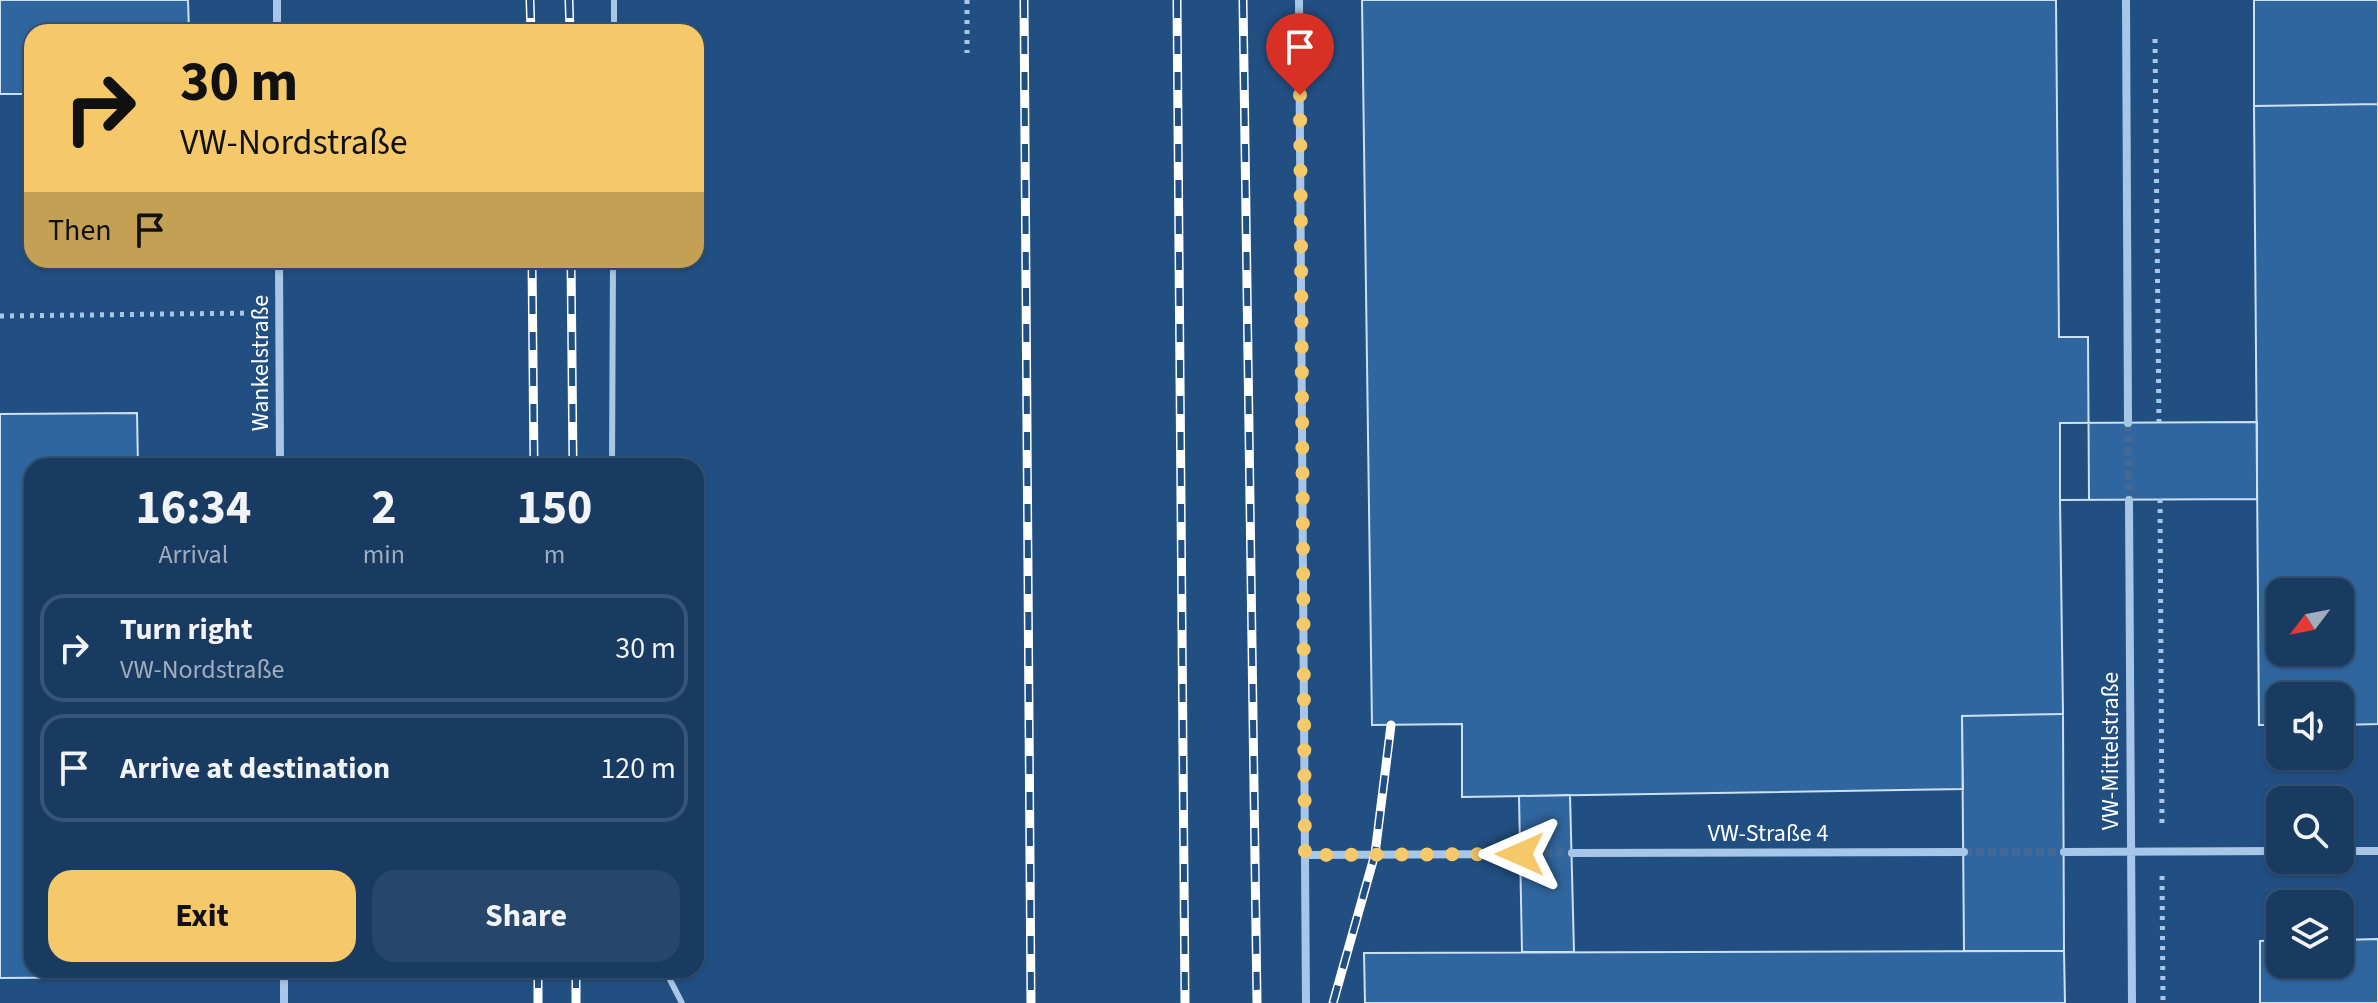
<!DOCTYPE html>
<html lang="en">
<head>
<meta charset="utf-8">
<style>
	body { margin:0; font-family:"Source Sans 3",sans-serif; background:#26466b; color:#f1f3f6; height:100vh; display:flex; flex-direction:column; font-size:30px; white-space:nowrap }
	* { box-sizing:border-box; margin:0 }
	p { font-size:26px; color:#9fadbe }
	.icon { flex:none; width:44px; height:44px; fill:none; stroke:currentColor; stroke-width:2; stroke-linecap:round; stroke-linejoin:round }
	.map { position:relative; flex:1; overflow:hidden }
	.panel { position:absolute; left:24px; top:458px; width:680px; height:520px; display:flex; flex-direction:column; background:#193b62; border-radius:24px; box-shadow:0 2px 6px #0004,0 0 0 2px #375577 }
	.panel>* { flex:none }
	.banner { position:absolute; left:24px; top:24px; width:680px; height:244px; border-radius:24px; box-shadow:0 2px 6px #0004,0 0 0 2px #375577; background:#f5c869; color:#111; overflow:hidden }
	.needle { width:52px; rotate:238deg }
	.controls { position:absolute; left:2266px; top:578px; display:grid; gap:16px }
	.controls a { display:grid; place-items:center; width:88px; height:88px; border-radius:16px; background:#193b62; box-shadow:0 2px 6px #0004,0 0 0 2px #375577; font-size:40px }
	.pin { position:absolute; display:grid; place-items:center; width:68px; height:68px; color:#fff; margin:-82px -34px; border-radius:50% 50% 50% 0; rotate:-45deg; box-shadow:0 0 8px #0007 }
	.pin .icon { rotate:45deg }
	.me { position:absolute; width:88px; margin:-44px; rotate:270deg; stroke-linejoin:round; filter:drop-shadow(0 0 6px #0008) }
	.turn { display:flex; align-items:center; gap:28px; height:168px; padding:0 24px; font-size:36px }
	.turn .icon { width:104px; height:104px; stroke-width:2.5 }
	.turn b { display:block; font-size:56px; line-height:68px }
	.then { display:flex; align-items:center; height:76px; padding:0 24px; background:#0003; gap:16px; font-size:30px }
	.eta { display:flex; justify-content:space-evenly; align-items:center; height:136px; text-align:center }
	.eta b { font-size:48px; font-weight:700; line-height:56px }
	.action { display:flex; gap:16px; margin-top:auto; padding:16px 24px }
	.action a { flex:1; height:92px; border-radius:24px; background:#f5c869; color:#111; font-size:32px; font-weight:700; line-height:92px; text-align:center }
	.action a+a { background:#26466b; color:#f1f3f6 }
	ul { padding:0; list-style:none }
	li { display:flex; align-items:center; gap:24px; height:108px; margin:0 16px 12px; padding:0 8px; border:4px solid #375577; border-radius:24px }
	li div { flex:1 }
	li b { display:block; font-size:30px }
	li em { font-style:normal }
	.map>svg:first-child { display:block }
</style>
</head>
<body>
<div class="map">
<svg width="2378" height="1003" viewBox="0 0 2378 1003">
	<rect width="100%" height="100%" fill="#214f82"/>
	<path fill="#30669f" stroke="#cce0f6" stroke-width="2" fill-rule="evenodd" d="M0,0H188L189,32H32V94H0Z
		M1362,0H2056L2059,337H2088L2089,500H2060L2063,714L1962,716L1963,789L1462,797V724L1372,725Z
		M2254,0H2378V104L2254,106Z
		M2378,104V724L2340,725V696H2280V725H2259L2254,106ZM2280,592H2340V652H2280Z
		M137,413L138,466H32V970H144V977L0,978V414Z
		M2257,422V499L2060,500V423Z
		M2063,714L2064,951H1964L1962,716Z
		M1570,795L1574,952H1522L1519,796Z
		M2378,939V1003H2260V941L2280,940V964H2340V940Z
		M2064,951L2065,1003H1365L1364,953Z"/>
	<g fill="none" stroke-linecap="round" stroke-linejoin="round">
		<path stroke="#426995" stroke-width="8" stroke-dasharray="8 4" stroke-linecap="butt" d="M2128,423L2129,500
			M1964,852H2064
			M1520,854L1572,853"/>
		<path stroke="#a8c7e8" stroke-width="5" stroke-dasharray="4 6" stroke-linecap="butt" d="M967,0V53
			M2155,39L2159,422
			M0,316L254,313
			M2160,499L2162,826
			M2162,876L2163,1003"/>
		<path stroke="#a8c7e8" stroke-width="6" d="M614,32V0
			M612,466L613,260
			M665,970L682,1003"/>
		<path stroke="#a8c7e8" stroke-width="8" d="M277,0V32
			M1299,0L1306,1003
			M2126,0L2128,423
			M279,260L280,466
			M2129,500L2132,1003
			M2340,851H2378
			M2064,852L2280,851
			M1572,853L1964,852
			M1305,855L1520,854
			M284,970V1003"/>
		<g stroke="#fff" stroke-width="9">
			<path id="rail" d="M530,0L531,32
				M569,0L570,32
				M1024,0L1031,1003
				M1177,0L1185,1003
				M1243,0L1257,1003
				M532,260L534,466
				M571,260L573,466
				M538,970V1003
				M576,970V1003
				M1333,1003L1375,854L1391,725"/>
		</g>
		<use href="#rail" stroke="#214f82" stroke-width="6" stroke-dasharray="18" stroke-linecap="butt"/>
	</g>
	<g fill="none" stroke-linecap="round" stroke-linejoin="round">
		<path stroke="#f5c869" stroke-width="14" stroke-dasharray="0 25.2" d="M1300,95L1305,855L1520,854"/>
	</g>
	<g text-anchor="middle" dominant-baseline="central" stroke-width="8" stroke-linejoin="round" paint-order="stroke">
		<g font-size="24" fill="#fff" stroke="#214f82">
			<text transform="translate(260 363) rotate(-90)">Wankelstraße</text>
			<text transform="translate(2110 751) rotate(-90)">VW-Mittelstraße</text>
			<text x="1768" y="833">VW-Straße 4</text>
		</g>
	</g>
</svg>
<div class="controls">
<a><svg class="needle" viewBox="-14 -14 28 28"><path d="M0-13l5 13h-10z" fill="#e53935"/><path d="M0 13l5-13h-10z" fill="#9fadbe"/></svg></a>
<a><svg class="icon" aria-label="sound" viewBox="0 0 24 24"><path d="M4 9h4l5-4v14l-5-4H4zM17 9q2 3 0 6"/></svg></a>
<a><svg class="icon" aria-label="search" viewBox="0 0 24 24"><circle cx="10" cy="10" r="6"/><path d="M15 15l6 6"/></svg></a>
<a><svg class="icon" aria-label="layers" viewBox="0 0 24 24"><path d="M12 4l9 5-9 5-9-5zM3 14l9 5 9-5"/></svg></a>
</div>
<div class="pin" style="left:1300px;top:95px;background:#d93025"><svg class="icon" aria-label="arrive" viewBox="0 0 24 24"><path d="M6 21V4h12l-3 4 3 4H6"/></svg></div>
<svg class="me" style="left:1520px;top:854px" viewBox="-20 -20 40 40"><path d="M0-17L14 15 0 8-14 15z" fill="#f5c869" stroke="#fff" stroke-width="4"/></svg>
<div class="banner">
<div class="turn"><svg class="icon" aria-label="right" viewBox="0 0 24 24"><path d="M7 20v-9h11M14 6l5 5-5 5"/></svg><div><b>30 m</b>VW-Nordstraße</div></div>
<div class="then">Then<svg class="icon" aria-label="arrive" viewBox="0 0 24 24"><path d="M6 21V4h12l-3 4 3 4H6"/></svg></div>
</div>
<section class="panel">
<div class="eta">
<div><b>16:34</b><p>Arrival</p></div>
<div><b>2</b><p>min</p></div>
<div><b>150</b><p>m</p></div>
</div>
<ul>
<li><svg class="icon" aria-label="right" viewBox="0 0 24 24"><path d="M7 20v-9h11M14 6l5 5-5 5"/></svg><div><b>Turn right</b><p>VW-Nordstraße</p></div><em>30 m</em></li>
<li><svg class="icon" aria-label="arrive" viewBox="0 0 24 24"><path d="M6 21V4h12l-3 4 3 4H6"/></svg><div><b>Arrive at destination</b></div><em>120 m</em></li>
</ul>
<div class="action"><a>Exit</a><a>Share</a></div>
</section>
</div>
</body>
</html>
